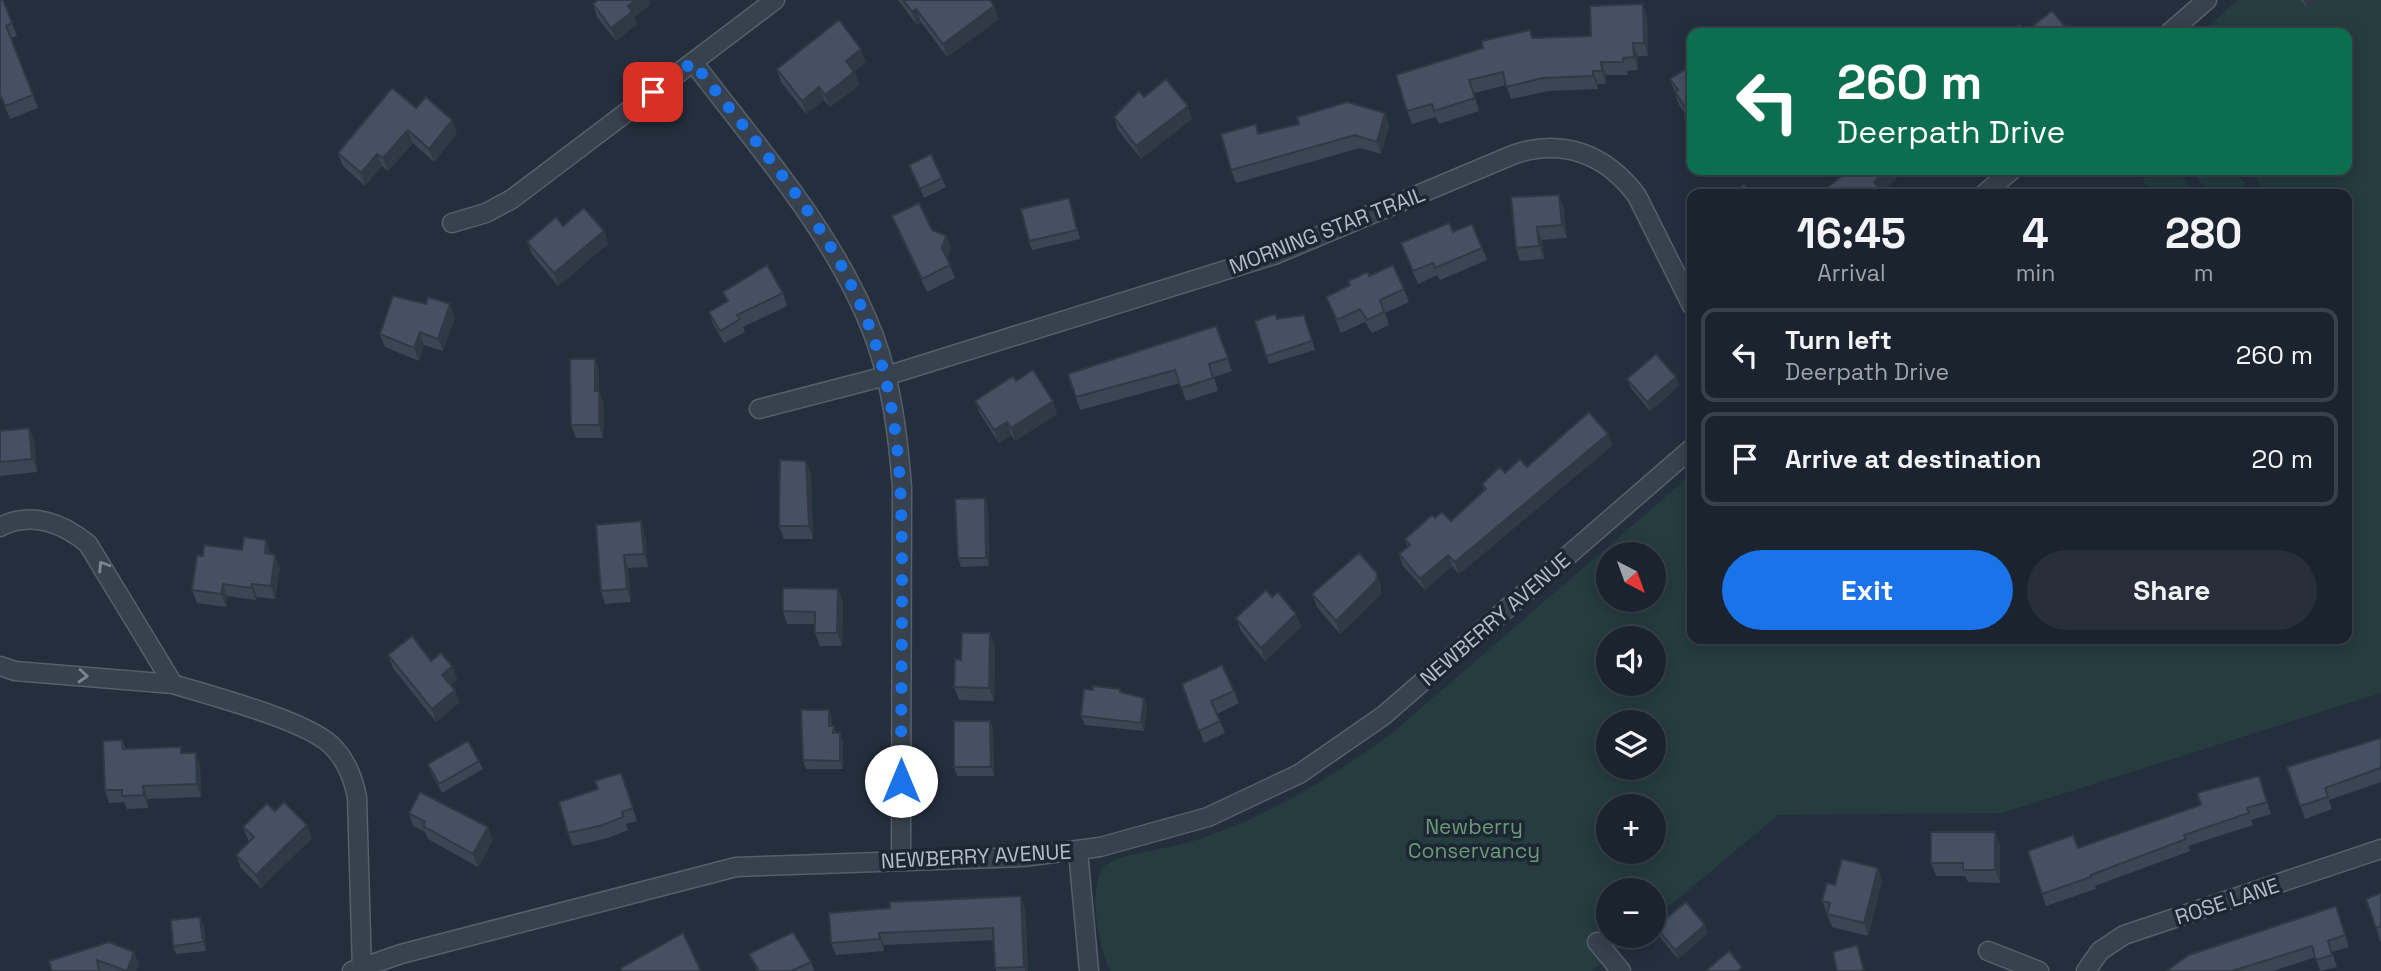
<!DOCTYPE html>
<html lang="en">
<head>
<meta charset="utf-8">
<style>
	body { margin:0; font-family:"Space Grotesk",sans-serif; background:#282f3a; color:#f1f3f6; height:100vh; display:flex; flex-direction:column; font-size:26px; white-space:nowrap }
	* { box-sizing:border-box; margin:0 }
	p { font-size:23px; color:#a0a4aa }
	.icon { flex:none; width:38px; height:38px; fill:none; stroke:currentColor; stroke-width:2; stroke-linecap:round; stroke-linejoin:round }
	.map { position:relative; flex:1; overflow:hidden }
	.side { position:absolute; left:1687px; top:189px; width:665px; height:455px; display:flex; flex-direction:column; background:#1b232e; border-radius:14px; box-shadow:0 4px 18px #0003,0 0 0 2px #39404a }
	.side>* { flex:none }
	.guide { position:absolute; left:1687px; top:28px; width:665px; height:147px; border-radius:14px; box-shadow:0 4px 18px #0003,0 0 0 2px #39404a; background:#0b6e4f; color:#fff; overflow:hidden }
	.needle { width:46px; rotate:139deg }
	.controls { position:absolute; left:1596px; top:542px; display:grid; gap:14px }
	.controls a { display:grid; place-items:center; width:70px; height:70px; border-radius:50%; background:#1b232e; box-shadow:0 4px 18px #0003,0 0 0 2px #39404a; font-size:35px }
	.pin { position:absolute; display:grid; place-items:center; width:60px; height:60px; color:#fff; margin:-30px; border-radius:14px; box-shadow:0 4px 10px #0006 }
	.me { position:absolute; width:77px; margin:-38px; rotate:0deg; stroke-linejoin:round; filter:drop-shadow(0 0 5px #0008) }
	.turn { display:flex; align-items:center; gap:24px; height:147px; padding:0 35px; font-size:32px }
	.turn .icon { width:91px; height:91px; stroke-width:2.5 }
	.turn b { display:block; font-size:49px; line-height:60px }
	.eta { display:flex; justify-content:space-evenly; align-items:center; height:119px; text-align:center }
	.eta b { font-size:42px; font-weight:700; line-height:49px }
	.button { display:flex; gap:14px; margin-top:auto; padding:14px 35px }
	.button a { flex:1; height:80px; border-radius:42px; background:#1a73e8; color:#fff; font-size:28px; font-weight:700; line-height:80px; text-align:center }
	.button a+a { background:#282f3a; color:#f1f3f6 }
	ul { padding:0; list-style:none }
	li { display:flex; align-items:center; gap:21px; height:94px; margin:0 14px 10px; padding:0 21px; border:4px solid #39404a; border-radius:14px }
	li div { flex:1 }
	li b { display:block; font-size:26px }
	li em { font-style:normal }
	.map>svg:first-child { display:block }
</style>
</head>
<body>
<div class="map">
<svg width="2381" height="971" viewBox="0 0 2381 971">
	<rect width="100%" height="100%" fill="#242f3e"/>
	<path fill="#263c3f" fill-rule="evenodd" d="M2238,0H2381V693L2002,813L1778,815L1654,919V891H1608V936H1633L1592,971H1111C1098,949 1087,885 1105,865C1130,851 1166,850 1193,841C1266,818 1330,778 1391,734L1692,474V639H2347V194H2261L2265,190L2248,170H2347V33H2200ZM1608,555H1654V600H1608ZM1608,639H1654V684H1608ZM1608,723H1654V768H1608ZM1608,807H1654V852H1608Z
		M2154,170H2176L2197,194H2154L2142,180Z
		M2190,170H2233L2246,184L2234,194H2211Z"/>
	<g fill="none" stroke-linecap="round" stroke-linejoin="round">
		<g stroke="#565f6c" stroke-width="21">
			<path id="street" d="M2169,33L2207,0
				M693,62C759,149 835,233 874,336C892,385 898,436 902,487L901,861
				M1984,194L2012,170
				M452,223L486,213L512,199L775,0
				M759,409L886,376L1274,255L1515,154C1564,138 1607,155 1637,196L1692,306
				M0,527C31,511 63,523 88,544L173,684L15,671L0,666
				M173,684C211,696 305,720 331,745C346,759 353,777 357,797L362,971
				M1078,851L1089,971
				M1597,942L1621,971
				M1988,951L2039,971
				M352,971L401,954L736,867L1023,857L1100,847L1208,817L1299,774L1383,716L1692,448
				M2086,971L2100,951L2124,935L2381,849"/>
		</g>
		<use href="#street" stroke="#38414e" stroke-width="18"/>
	</g>
	<path fill="#3b4654" d="M0,0H3L17,36L11,38L38,108L10,119L2,99H0Z
		M898,0H990L999,19L947,57L921,22L917,25Z
		M2300,0H2317L2307,8Z
		M649,2L650,5L634,17L637,24L616,41L597,17L593,4Z
		M1643,4L1647,17L1648,56H1638V70L1627,71L1628,75H1606V84H1598V89L1548,91L1511,99L1506,85L1474,93L1479,111L1439,124L1436,117L1412,124L1407,111L1533,38L1591,36Z
		M866,62L854,71L859,85L830,107L824,100L806,114L781,82L777,69Z
		M1692,65V137L1688,131L1684,118L1687,116L1679,105L1670,79Z
		M1144,97L1192,119L1141,159L1118,130L1114,117Z
		M416,108L457,133L434,162L413,143L388,171L382,166L365,186L343,166L338,153Z
		M1385,113L1389,126L1381,154L1360,148L1236,183L1231,170L1256,124L1259,134Z
		M909,165L942,178L946,187L924,198Z
		M1511,197L1564,208L1567,238L1542,240L1544,259L1520,261L1516,248Z
		M1072,206L1080,239L1032,250L1029,241Z
		M892,216L946,236L951,248L947,259L955,278L927,292L897,229Z
		M563,226L604,231L608,244L558,286L532,254L527,242Z
		M1453,232L1482,248L1487,260L1440,280L1437,275L1418,284L1401,243Z
		M1369,276L1404,289L1409,302L1385,313L1389,325L1372,333L1365,322L1341,333L1326,297Z
		M723,292L783,293L787,306L743,327L745,332L724,343L713,324L709,312L727,301Z
		M1304,315L1315,350L1269,364L1255,321Z
		M455,317L443,351L424,345L419,361L385,347L380,334Z
		M1216,326L1232,371L1214,377L1218,391L1186,401L1180,383L1080,410L1076,397Z
		M595,359L599,372V392L604,404L603,438H576L571,425Z
		M1676,377L1679,386L1650,411L1631,388L1627,379Z
		M1016,381L1053,401L1057,414L1015,441L1011,435L999,443L980,414L975,401Z
		M29,428L34,441L37,472L0,476V431Z
		M1613,445L1459,574L1452,566L1425,590L1403,566L1399,554L1408,547L1405,539L1435,518L1451,521L1484,491L1482,484L1505,473Z
		M811,473L813,539H784L779,526Z
		M985,498L988,507L989,566L961,567L958,558Z
		M596,525L645,534L648,567L628,568L631,602L605,604L601,591Z
		M242,550L271,553L280,568L275,599L257,597L256,600L227,596L226,607L197,603L192,590L203,556Z
		M1381,586V594L1340,634L1317,607L1312,594Z
		M838,589L843,602L842,646H820L815,633V624H787L783,611Z
		M1272,597L1301,627L1265,661L1241,631L1236,618Z
		M995,646L994,701L959,700L954,687L961,660Z
		M388,655L431,661L452,666L457,679L450,685L455,690L459,703L436,722L393,668Z
		M1182,684L1234,691L1239,703L1217,714L1225,733L1204,743Z
		M1120,689L1122,693L1144,698L1147,706L1144,731L1085,725L1081,716L1093,690Z
		M829,710L832,719V726L843,742V769H806L803,760Z
		M990,721L993,730L994,776H957L954,767Z
		M2381,738V782L2329,800L2332,809L2305,819L2287,767Z
		M122,740L126,749L181,747L183,753L200,765L201,797L148,799V808L127,809L124,802L109,803L105,790Z
		M479,761L483,769L442,793L431,773L428,764Z
		M621,773L637,821L626,824L628,830L608,838L573,846L568,833L598,789Z
		M2259,776L2271,814L2251,820L2253,825L2188,846L2190,851L2095,886L2096,889L2046,906L2042,894L2078,848L2201,805Z
		M275,811L312,838L261,888L241,868L236,855L249,842L243,827Z
		M409,813L493,840L478,867L428,839L425,832L413,826Z
		M1995,832L2000,845V883L1968,882L1965,876H1936L1931,863Z
		M1878,868L1882,881L1868,936L1832,927L1822,901Z
		M2381,893V941H2380L2376,928Z
		M2336,906L2349,947L2332,952L2337,967L2320,971L2316,957L2273,971H2166Z
		M1025,908L1028,971H996L993,940L884,945V951L836,955L831,943L829,913Z
		M204,926L206,951L176,954L173,946Z
		M1656,927L1708,933L1678,959L1659,936Z
		M134,952L139,965L136,971H52Z
		M749,954L811,962L814,971H757Z"/>
	<path fill="#303945" d="M635,0H651L649,2L650,5L634,17L637,24L616,41L611,28L628,6Z
		M2304,0H2317L2307,8Z
		M1643,4L1647,17L1648,56L1644,43Z
		M994,6L999,19L947,57L943,44Z
		M916,9L921,22L917,25L912,12Z
		M1633,43L1638,56V70L1634,57Z
		M861,49L866,62L851,74L846,61Z
		M1601,62L1606,75V84L1602,71Z
		M1593,71L1598,84V89L1593,76Z
		M854,72L859,85L830,107L825,95Z
		M819,87L824,100L806,114L802,101Z
		M1188,106L1192,119L1141,159L1136,146Z
		M1385,113L1389,126L1381,154L1377,142Z
		M452,120L457,133L434,162L429,149Z
		M408,130L413,143L388,171L383,158Z
		M377,154L382,166L365,186L361,173Z
		M1887,170H1906L1882,192L1883,194H1875L1874,182Z
		M1559,195L1564,208L1567,238L1562,225Z
		M1069,198L1072,206L1080,239L1077,230Z
		M1537,227L1542,240L1544,259L1539,246Z
		M604,231L608,244L558,286L554,273Z
		M946,236L951,248L946,261L942,248Z
		M450,304L455,317L443,351L438,339Z
		M420,332L424,345L419,361L414,348Z
		M595,359L599,372V392L604,404L603,438L599,425L595,391Z
		M1676,377L1679,386L1650,411L1647,402Z
		M1053,401L1057,414L1015,441L1011,428Z
		M1007,422L1011,435L999,443L994,430Z
		M29,428L34,441L37,472L32,459Z
		M1608,434L1613,445L1459,574L1455,562Z
		M806,461L811,473L813,539L809,526Z
		M985,498L988,507L989,566L986,558Z
		M641,521L645,534L648,567L644,554Z
		M266,540L271,553L269,566L265,553Z
		M275,555L280,568L275,599L271,586Z
		M624,555L628,568L631,602L627,589Z
		M1448,555L1452,566L1425,590L1420,579Z
		M1377,573L1381,586V594L1340,634L1336,621Z
		M223,584L227,596L226,607L221,594Z
		M252,584L257,597L256,600L251,588Z
		M838,589L843,602L842,646L837,633Z
		M1296,614L1301,627L1265,661L1261,648Z
		M990,633L995,646L994,701L989,688Z
		M452,666L457,679L447,687L442,675Z
		M455,690L459,703L436,722L432,709Z
		M1144,698L1147,706L1144,731L1141,723Z
		M829,710L832,719V735L829,726Z
		M990,721L993,730L994,776L991,767Z
		M840,733L843,742V769L840,761Z
		M196,753L200,765L201,797L197,784Z
		M143,786L148,799V808L144,795Z
		M307,825L312,838L261,888L256,875Z
		M488,827L493,840L478,867L473,854Z
		M1995,832L2000,845V883L1995,870Z
		M1878,868L1882,881L1868,936L1864,923Z
		M1021,896L1025,908L1028,971H1025L1024,967Z
		M200,917L204,926L206,951L203,942Z
		M1705,925L1708,933L1678,959L1675,950Z
		M879,933L884,945V951L880,939Z
		M134,952L139,965L136,971H127Z"/>
	<path fill="#455162" stroke="#303945" stroke-width="2" d="M0,0H3L12,23L6,26L33,95L5,106L0,94Z
		M598,0H635L628,6L632,12L611,28L593,4Z
		M903,0H990L994,6L943,44L916,9L912,12Z
		M1643,4L1644,43H1633L1634,57L1623,58V62H1601L1602,71H1593V76L1543,78L1506,87L1503,72L1469,80L1475,98L1434,111L1432,104L1407,111L1396,75L1483,48L1482,41L1530,30L1532,38L1591,36L1590,6Z
		M2052,11L2069,31L2066,33H2010L2019,25L2025,32Z
		M839,20L861,49L846,61L854,72L825,95L819,87L802,101L777,69Z
		M1692,65V131L1684,118L1690,115L1675,92L1678,90L1670,79Z
		M1166,79L1188,106L1136,146L1114,117L1139,91L1144,97Z
		M392,88L416,108L426,97L452,120L429,149L408,130L383,158L377,154L361,173L338,153Z
		M1347,102L1385,113L1377,142L1355,135L1231,170L1221,134L1256,124L1258,134L1299,124L1297,117Z
		M931,154L942,178L920,189L909,165Z
		M1849,170H1887L1874,182L1881,190L1875,194H1819Z
		M1744,184L1752,194H1731Z
		M1559,195L1562,225L1537,227L1539,246L1516,248L1511,197Z
		M1069,198L1077,230L1029,241L1021,209Z
		M919,203L932,230L946,236L942,248L950,265L922,279L892,216Z
		M584,208L604,231L554,273L527,242L556,217L563,226Z
		M1449,223L1453,232L1472,224L1482,248L1435,268L1433,263L1413,271L1401,243Z
		M767,265L783,293L737,315L740,319L720,331L709,312L728,301L723,292Z
		M1393,265L1404,289L1380,300L1384,312L1367,320L1360,309L1337,320L1326,297L1350,285L1348,281L1368,272L1369,276Z
		M393,296L426,304L428,297L450,304L438,339L420,332L414,348L380,334Z
		M1275,314L1277,319L1304,315L1312,341L1266,356L1255,321Z
		M1216,326L1228,358L1209,364L1213,378L1181,388L1175,370L1076,397L1068,374Z
		M1656,354L1676,377L1647,402L1627,379Z
		M570,359H595V391H599V425H571Z
		M1033,370L1053,401L1011,428L1007,422L994,430L975,401L1013,376L1016,381Z
		M1589,412L1608,434L1455,562L1448,555L1420,579L1399,554L1410,545L1405,539L1432,515L1435,518L1442,512L1451,521L1486,489L1482,484L1500,467L1505,473L1520,459L1527,467Z
		M29,428L32,459L0,462V431Z
		M780,460L806,461L809,526H779Z
		M985,498L986,558H958L955,499Z
		M641,521L644,554L624,555L627,589L601,591L596,525Z
		M244,537L266,540L265,553L275,555L271,586L252,584L251,588L223,584L221,594L192,590L197,555L203,556L204,545L242,550Z
		M1359,553L1377,573L1376,581L1336,621L1312,594Z
		M783,588L838,589L837,633H815V612L783,611Z
		M1266,590L1272,597L1278,592L1296,614L1261,648L1236,618Z
		M962,633H990L989,688L954,687L955,659L961,660Z
		M412,636L431,661L441,653L452,666L442,675L455,690L432,709L388,655Z
		M1222,665L1234,691L1211,701L1220,721L1199,731L1182,684Z
		M1093,686L1120,689V692L1144,698L1141,723L1081,716L1084,689L1093,690Z
		M801,710H829V726H834L833,733H840V761L803,760Z
		M954,721H990L991,767H954Z
		M2381,738V770L2380,768L2325,788L2328,797L2300,806L2287,767Z
		M122,740L123,749L181,747V753H196L197,784L143,786L144,795L122,796V790H105L103,741Z
		M468,741L479,761L439,784L428,764Z
		M621,773L633,808L622,812L623,817L603,825L568,833L559,802L598,789L595,781Z
		M2259,776L2267,802L2247,808L2249,813L2184,835L2186,839L2091,875V877L2042,894L2028,851L2073,835L2078,848L2201,805L2197,793Z
		M420,792L488,827L473,854L423,826L425,822L409,813Z
		M284,802L307,825L256,875L236,855L254,837L243,827L267,803L275,811Z
		M1931,832H1995V870H1963V863H1931Z
		M1842,859L1878,868L1864,923L1827,914L1830,903L1822,901L1827,883L1835,885Z
		M2381,893V926L2376,928L2366,899Z
		M1021,896L1024,967L995,968L993,928L879,933L880,939L831,943L829,913L890,908V902Z
		M1686,902L1705,925L1675,950L1656,927Z
		M2336,906L2345,935L2328,941L2332,955L2316,960L2312,946L2232,971H2166L2189,955Z
		M200,917L203,942L173,946L171,920Z
		M793,932L811,962L791,971H759L749,954Z
		M683,933L701,971H622L621,968Z
		M109,942L134,952L127,971L97,960L99,971H52L49,961Z
		M1857,945L1864,971H1837L1833,952Z
		M1729,951L1742,967L1738,971H1706Z"/>
	<defs><path id="oneway-chevron" d="M-2-3.5L2.5 0L-2 3.5" fill="none" stroke-width="1.6" stroke-linecap="round" stroke-linejoin="round" transform="scale(1.75)"/></defs>
	<g stroke="#7c8592">
		<use href="#oneway-chevron" transform="translate(103 566) rotate(-122)"/>
		<use href="#oneway-chevron" transform="translate(83 676) rotate(5)"/>
	</g>
	<g fill="none" stroke-linecap="round" stroke-linejoin="round">
		<path stroke="#1a73e8" stroke-width="12" stroke-dasharray="0 21.6" d="M653,92L693,62C749,135 815,207 854,291C901,388 902,480 902,585C902,650 901,716 901,781"/>
	</g>
	<g text-anchor="middle" dominant-baseline="central" stroke-width="7" stroke-linejoin="round" paint-order="stroke">
		<g font-size="21" fill="#b4bcc9" stroke="#1d2633">
			<text transform="translate(1327 230) rotate(-21)">MORNING STAR TRAIL</text>
			<text transform="translate(1495 619) rotate(-41)">NEWBERRY AVENUE</text>
			<text transform="translate(976 856) rotate(-3)">NEWBERRY AVENUE</text>
			<text transform="translate(2227 901) rotate(-18)">ROSE LANE</text>
		</g>
		<g font-size="21" fill="#6b9a76" stroke="#1d2633">
			<text x="1474" y="826">Newberry<tspan x="1474" dy="24">Conservancy</tspan></text>
		</g>
	</g>
</svg>
<div class="controls">
<a><svg class="needle" viewBox="-14 -14 28 28"><path d="M0-13l5 13h-10z" fill="#e53935"/><path d="M0 13l5-13h-10z" fill="#a0a4aa"/></svg></a>
<a><svg class="icon" aria-label="sound" viewBox="0 0 24 24"><path d="M4 9h4l5-4v14l-5-4H4zM17 9q2 3 0 6"/></svg></a>
<a><svg class="icon" aria-label="layers" viewBox="0 0 24 24"><path d="M12 4l9 5-9 5-9-5zM3 14l9 5 9-5"/></svg></a>
<a>+</a>
<a>−</a>
</div>
<div class="pin" style="left:653px;top:92px;background:#d93025"><svg class="icon" aria-label="arrive" viewBox="0 0 24 24"><path d="M6 21V4h12l-3 4 3 4H6"/></svg></div>
<svg class="me" style="left:901px;top:781px" viewBox="-20 -20 40 40"><circle r="19" fill="#fff"/><path d="M0-13L10 11 0 6-10 11z" fill="#1a73e8"/></svg>
<div class="guide">
<div class="turn"><svg class="icon" aria-label="left" viewBox="0 0 24 24"><path d="M17 20v-9H6M10 6l-5 5 5 5"/></svg><div><b>260 m</b>Deerpath Drive</div></div>
</div>
<section class="side">
<div class="eta">
<div><b>16:45</b><p>Arrival</p></div>
<div><b>4</b><p>min</p></div>
<div><b>280</b><p>m</p></div>
</div>
<ul>
<li><svg class="icon" aria-label="left" viewBox="0 0 24 24"><path d="M17 20v-9H6M10 6l-5 5 5 5"/></svg><div><b>Turn left</b><p>Deerpath Drive</p></div><em>260 m</em></li>
<li><svg class="icon" aria-label="arrive" viewBox="0 0 24 24"><path d="M6 21V4h12l-3 4 3 4H6"/></svg><div><b>Arrive at destination</b></div><em>20 m</em></li>
</ul>
<div class="button"><a>Exit</a><a>Share</a></div>
</section>
</div>
</body>
</html>
